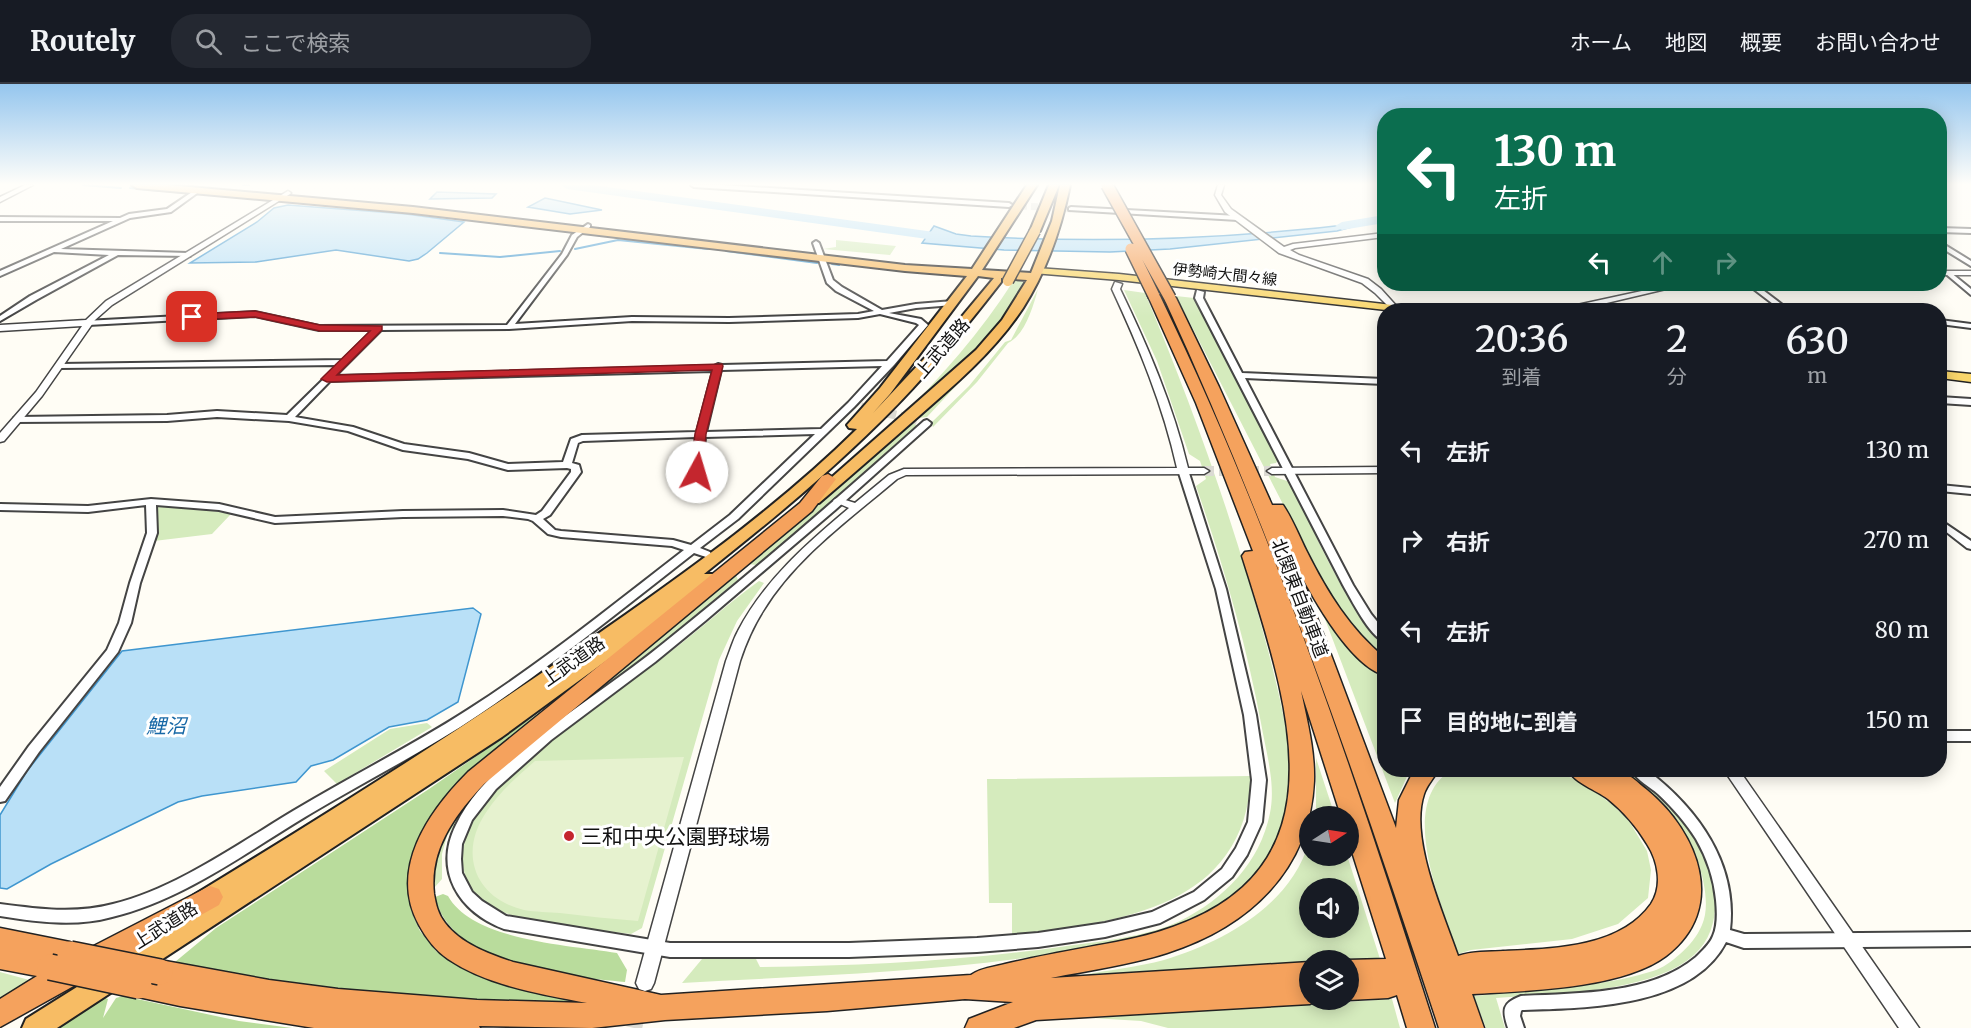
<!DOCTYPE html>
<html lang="ja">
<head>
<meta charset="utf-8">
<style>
	body { margin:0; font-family:Merriweather,"Noto Sans JP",serif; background:#242831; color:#f1f3f6; height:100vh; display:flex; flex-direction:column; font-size:22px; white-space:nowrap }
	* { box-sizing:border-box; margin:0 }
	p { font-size:20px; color:#9ea1a6 }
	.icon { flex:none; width:33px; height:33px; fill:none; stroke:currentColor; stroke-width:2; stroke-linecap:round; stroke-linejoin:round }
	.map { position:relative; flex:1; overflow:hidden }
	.panel { position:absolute; left:1377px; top:219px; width:570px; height:474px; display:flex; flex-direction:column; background:#171b24; border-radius:24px; box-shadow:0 3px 15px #0003 }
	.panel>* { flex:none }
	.hud { position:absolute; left:1377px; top:24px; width:570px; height:183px; border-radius:24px; box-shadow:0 3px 15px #0003; background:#0b6e4f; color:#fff; overflow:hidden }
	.needle { width:39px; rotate:78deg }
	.buttons { position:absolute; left:1299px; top:722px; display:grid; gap:12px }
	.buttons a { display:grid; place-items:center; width:60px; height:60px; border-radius:50%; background:#171b24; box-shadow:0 3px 15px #0003; font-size:30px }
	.pin { position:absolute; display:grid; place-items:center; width:51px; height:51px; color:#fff; margin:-26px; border-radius:12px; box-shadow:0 3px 9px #0006 }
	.me { position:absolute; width:66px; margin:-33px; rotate:6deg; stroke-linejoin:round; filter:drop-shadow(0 0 4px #0008) }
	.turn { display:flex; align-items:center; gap:21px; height:126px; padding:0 18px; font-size:27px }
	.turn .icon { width:78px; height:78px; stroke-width:2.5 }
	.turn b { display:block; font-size:42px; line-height:51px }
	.lanes { display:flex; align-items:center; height:57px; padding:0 18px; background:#0003; justify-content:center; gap:30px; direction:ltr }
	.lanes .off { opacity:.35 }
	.eta { display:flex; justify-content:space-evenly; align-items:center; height:102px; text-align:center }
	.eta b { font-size:36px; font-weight:600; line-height:42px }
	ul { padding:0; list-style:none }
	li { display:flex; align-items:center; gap:18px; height:90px; padding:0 18px }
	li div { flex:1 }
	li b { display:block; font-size:22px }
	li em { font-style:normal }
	header { display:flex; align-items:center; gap:36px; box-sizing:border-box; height:84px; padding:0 30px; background:#171b24; border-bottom:2px solid #363941 }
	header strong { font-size:28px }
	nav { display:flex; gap:33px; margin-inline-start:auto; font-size:21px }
	.search { width:420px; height:54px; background:#242831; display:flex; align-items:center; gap:15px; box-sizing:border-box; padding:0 21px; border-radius:24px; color:#9ea1a6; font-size:22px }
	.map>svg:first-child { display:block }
</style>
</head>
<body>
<header>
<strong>Routely</strong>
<div class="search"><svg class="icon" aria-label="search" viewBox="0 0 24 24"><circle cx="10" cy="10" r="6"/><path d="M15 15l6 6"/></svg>ここで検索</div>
<nav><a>ホーム</a><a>地図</a><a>概要</a><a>お問い合わせ</a></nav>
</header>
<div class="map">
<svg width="1971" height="944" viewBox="0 0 1971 944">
	<rect width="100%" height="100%" fill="#fffdf5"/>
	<path fill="#d5ebbd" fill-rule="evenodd" d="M836,156L896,162L890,171L823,165L836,163Z
		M1014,196L1027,199C1007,249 938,302 897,337C940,294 981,248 1014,196Z
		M1038,205C1033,223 1025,251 1008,259L977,298L933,343L931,339L969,302L1005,258L1011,256Z
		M1124,206L1145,209C1194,326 1237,446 1269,570C1281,618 1298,682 1286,731C1277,772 1242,807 1208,828C1176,849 1135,854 1098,862C961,888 821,891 682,899L702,875H756L760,883C861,882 960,877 1060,863C1096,858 1147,853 1180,837C1224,815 1260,779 1270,729C1276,700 1266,668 1261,639C1246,558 1223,480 1196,402L1206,395L1200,377L1189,370L1157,277Z
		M1176,212L1194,214L1279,374L1276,379L1270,380L1275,393L1290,398C1311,442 1331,487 1357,527C1367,544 1384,554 1384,573L1349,537L1324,500Z
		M994,261L927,333L919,334L914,339L917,342L915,345L832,418L757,481L747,480L899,349Z
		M159,422L201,425L231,430L212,450L154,457L157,439L156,424Z
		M735,489L738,496L655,565L547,648L472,715L447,752L442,770V795L434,804C432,761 451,740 475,707Z
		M759,497L764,499L737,537L719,576L642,844L631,850C591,844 513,841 482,817C455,794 459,757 477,730C493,704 517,686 540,666C582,631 626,600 670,568C701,545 728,519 759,497Z
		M1323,530L1371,584L1384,594V686H1410L1395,719Z
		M427,639L432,643L337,700L324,687L390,645Z
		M1316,674L1335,732H1316Z
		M1452,686H1554L1585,700L1614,722L1629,737L1647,767L1651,786L1648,814L1618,840L1572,855L1471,866L1458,870C1443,823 1395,719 1452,686Z
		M1620,686C1636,686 1649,700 1660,712C1678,730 1699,754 1708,778C1719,809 1720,848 1694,871C1652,909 1551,910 1496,914L1505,944H1486L1472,908L1476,912C1535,904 1596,905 1653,887C1663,884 1672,877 1680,870C1689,862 1697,853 1702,841C1714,814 1696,764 1680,742C1664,719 1641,702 1620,686Z
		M1251,692C1245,825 1118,838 1012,851V819H989L987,695Z
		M1309,758L1310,771H1347L1380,875L1310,876L1309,879L1082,891C1109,886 1138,883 1164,876C1224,858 1291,821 1309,758ZM1310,804H1348V843H1310Z
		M0,888L33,897L0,918Z
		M1392,915L1400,944H1168L1141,937L1092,934Z"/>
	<path fill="#b9dc9c" d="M563,612L475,687L413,773L409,792V811L412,829L420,847L436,867L461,884L496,897L587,915L585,920L390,911L260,894L175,878L216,844L429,705Z
		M443,810L448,812C473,857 569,861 617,869L627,886L625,898C568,893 451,882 435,813Z
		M123,912L239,937L292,944H54L103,913L108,915L103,934L116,914Z"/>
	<path fill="#e6f2cf" d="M684,673L638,837C612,835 586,832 560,829C549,828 535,828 524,826C474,814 458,768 487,727C499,708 518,692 535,677Z"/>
	<path fill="#b9e0f7" stroke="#3f96cf" stroke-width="1.5" d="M437,108L496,110L492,114L430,115Z
		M545,114L602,126L570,130L528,123Z
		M288,121L406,130L464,138L427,169L418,175L409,177L336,166L256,178L190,179L257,138L274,124Z
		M1370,138L1337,147L1170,165L1110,168L1004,166L922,159L934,142L956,150L971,152C1108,160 1235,155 1370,138Z
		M473,524L481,530L458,618L427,636L389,643L333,676L311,682L296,698L202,712L178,718L51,780L7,805L0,804V731L27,687L122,567Z"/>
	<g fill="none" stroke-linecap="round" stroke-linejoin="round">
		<path stroke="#3f96cf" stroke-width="2" d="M83,101L121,104
			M243,101H249
			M130,104L161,107
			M575,165L618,156L708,165
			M726,167L817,179
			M440,169L500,173L560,167
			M832,180L839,181"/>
		<path fill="#b9e0f7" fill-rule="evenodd" d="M561,101H593L956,151L963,155L956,159L567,105Z
			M1384,131V139L1342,146L1335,142L1342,138Z"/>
		<path stroke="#dbdad3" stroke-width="7" stroke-dasharray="7 4" stroke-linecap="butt" d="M1009,121L1071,125"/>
		<path stroke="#dbdad3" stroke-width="9" stroke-dasharray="9 4.5" stroke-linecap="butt" d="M861,323L917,336"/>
		<path stroke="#dbdad3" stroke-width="10" stroke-dasharray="10 5" stroke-linecap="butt" d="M1204,387H1272"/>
		<path stroke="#dbdad3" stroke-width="16" stroke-dasharray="16 8" stroke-linecap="butt" d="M634,944L639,923"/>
		<g stroke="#444" stroke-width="4">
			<path id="minor" d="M691,101H722L1009,119L1012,121L1009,123L694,103Z
				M198,104L201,106L200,107L171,128L130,134L61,165L188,169L190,170V172L118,171L36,216L0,237V232L30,212L109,171L54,168L0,192V187L113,137H0V133L120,134L129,130L167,125Z
				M1071,123L1238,132L1241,134L1238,136L1069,126V124Z
				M588,140L590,141V143L577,153L567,171L515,240L632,233L729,234L858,230L874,227L836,207L827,199L813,159L816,157L819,159L833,196L842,203L882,226L916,220L953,217L957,219L953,221L916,224L889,229L921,235L928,241L894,281L854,323L738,435L700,464L710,468L711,470L710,472L706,473L694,469C624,524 554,580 480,630C424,668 363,698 305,733C244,770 182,816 112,833C76,843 37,838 0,832V820C37,825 76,830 113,820C175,805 238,760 293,727C351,692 412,662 469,625C544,577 614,520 684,466L672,462L561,453L548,450L533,437L528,435L503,432L403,433L275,439L219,426L156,421L157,449L140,499L131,539L118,568L39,668L5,717L0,718V703L29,662L107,566L119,539L130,499L147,449L146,421L88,428L0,426V420L88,422L151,415L219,420L275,433L403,427L503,426L536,431L542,427L571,388V385L567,384L508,386L468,375L403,366L348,347L289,337L217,333L167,337L14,338V334L17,333L167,331L217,327L287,331L338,281L60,284L56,282L60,280L343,276L373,246H319L255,232L88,241L84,239L85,237L255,228L319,242L507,241L562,170L572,151ZM880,230L916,239L919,241L887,277L722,281L718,280L714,282L335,292L381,246L509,245L632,237L729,238L858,234ZM882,282L848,319L821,345L706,348L721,286ZM713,287L697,348L582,351L571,355L563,378L508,380L469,369L404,360L353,343L295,333L330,297ZM815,350L730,431L691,461L673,456L561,447L555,446L543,435L550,431L581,388L579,381L572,379L578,359L583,357L696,353L692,388L697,391L702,388L705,353Z
				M1940,144L1971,145V149L1940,148Z
				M1940,158L1971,177V182L1940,163Z
				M1946,188H1950L1971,205V211L1946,190Z
				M1747,200H1755L1789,226H1781Z
				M1197,206L1204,208L1203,214L1242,289L1384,295V300L1245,294L1353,501L1371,530L1384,546V557C1370,553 1351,515 1343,501L1195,214Z
				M1940,236L1971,240V244L1940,240Z
				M1940,313L1971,315V321L1940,319Z
				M927,336L931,339L930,341L835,426L705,537L655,578L551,656L496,705L472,736L462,760L461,775L462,789L472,808L482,817L506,832L670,859H849L977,854L1038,849L1105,839L1152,828L1194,808L1222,785L1236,764L1248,738L1252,696L1244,631L1216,505L1178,386L1183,383L1188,386L1226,505L1256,631L1266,696L1262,738L1247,771L1232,793L1204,816L1160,839L1105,853L1038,863L977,868L849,873H670L504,845C459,828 433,787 456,741C472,707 502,682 531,658C575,623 622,593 665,558C754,487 839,413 924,337Z
				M1940,401L1971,404V410L1940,407Z
				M1940,436L1971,457V465L1967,464L1940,443Z
				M1940,647H1971V657H1940Z
				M1631,686H1647C1697,724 1738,779 1730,846L1744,850L1971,848V862L1744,864L1726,858C1692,924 1586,924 1522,926L1521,927L1520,932L1524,944H1508C1502,926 1502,919 1521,912C1577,909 1651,911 1696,873C1702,867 1710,860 1713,852C1718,841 1717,827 1716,816C1714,795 1707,774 1696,755C1686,739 1673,724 1658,710C1650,703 1637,696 1631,686Z"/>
		</g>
		<g stroke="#444" stroke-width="3">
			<path id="tertiary" d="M25,101H33L0,118V113Z
				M1218,101H1224L1221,111L1231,125L1284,163L1293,160L1384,149V153L1295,164L1290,166L1299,171L1368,195L1381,205L1400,226H1392L1375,209L1362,199L1279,169L1225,128L1215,111Z
				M288,107L291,109L290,110L112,221L95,236L42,312L4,357L0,358V349L36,308L82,242L0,247V241L86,236L106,217Z
				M1940,187H1971V191H1940Z
				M1115,198L1122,200L1120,205C1148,263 1173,321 1188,384H1204L1209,387L1204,390L906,391L897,395C850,435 796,473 763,527C753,543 746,559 740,577L654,899L651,905L645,907L639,905L636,899L726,577C730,567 733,556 738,547C764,497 806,460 849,424L833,417L835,415L839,414L855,419L889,391L904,385L1177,384C1163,321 1139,263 1112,205Z
				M1674,200H1687L1577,226H1564L1568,223Z
				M1384,383V389L1272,390L1267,387L1272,384Z
				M1724,686H1739L1919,944H1899Z"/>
		</g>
		<g stroke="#222" stroke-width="3">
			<path id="primary" d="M1037,184L1119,190L1410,223L1415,226H1386L1119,196L1033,189L1032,187Z
				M1940,287L1971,290V298L1940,294Z"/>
		</g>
		<g stroke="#222" stroke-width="4">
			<path id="trunk" d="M132,101H168L413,123L905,181L972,185L1027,101H1037L982,186L1031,189L1052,137L1060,101H1070C1061,145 1047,186 1023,224C995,266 957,299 919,332C886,361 853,390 819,419H809L806,416L976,266L1002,236L1027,196L1001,194V198C973,234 944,270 913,304C850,372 777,432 704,490H714L716,494L714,498L502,653L57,944H22L26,935L198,827L194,825L190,818L194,811C333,726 472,639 605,545C692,484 781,420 857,345L849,344L847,341L880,304L967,192L905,187L413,129L137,104ZM978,192L994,194L949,248L873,329L890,310Z
				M1049,101H1059L1040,147L1031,149L1030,147Z"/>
		</g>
		<g stroke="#222" stroke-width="3">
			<path id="motorway" d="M1154,208L1160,212C1274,447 1356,696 1435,944H1407L1397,911L1388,914L1348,916L1344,915H1348L1347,876L1386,875L1348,755V732H1341L1301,607C1307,636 1315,667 1314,697C1310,787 1248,843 1167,869C1130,881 1090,886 1051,894L1310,878V915H1320L1310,920L1036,936L1014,944H965L969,935L1013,918L965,915L827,927L665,936L592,944L479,942L480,944H314L180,922L129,911L126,902L129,893L139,890L148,891L147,888L151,879L160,876L269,896L338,905L477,916L587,919C541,910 488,902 448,875C435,866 426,854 419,841C388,785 429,727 468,688L800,419L822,392L828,390L836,395L812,427L484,700C455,731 429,765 434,810C436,821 438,830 445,839C461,860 489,870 513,878L661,911L971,891C980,884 994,883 1005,880C1042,871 1079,865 1116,858C1353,813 1296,642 1242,472L1245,468L1253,467L1196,319L1148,212Z
				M1170,210L1176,214L1219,303L1272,421H1283C1293,436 1299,452 1307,468C1327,508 1350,545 1384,573V591C1352,582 1316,519 1301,491L1396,744L1399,716L1414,686H1438C1434,694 1427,701 1424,710C1409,754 1443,828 1458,872C1471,867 1489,868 1503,867C1552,865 1620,864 1651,820C1663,802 1658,777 1647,760C1637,743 1623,727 1608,715C1596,706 1575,699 1568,686C1579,685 1606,683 1617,686C1628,688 1639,700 1647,706C1699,749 1728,825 1666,872C1622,905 1525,907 1472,910L1484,944H1439C1357,695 1274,452 1164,214Z
				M210,802L219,805L223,813L219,821L0,943V915L37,892L0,885V844L70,858L79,862L82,868Z"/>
		</g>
		<use href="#minor" fill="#fff" fill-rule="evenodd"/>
		<use href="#tertiary" fill="#fff" fill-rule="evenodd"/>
		<use href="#primary" fill="#f9d66b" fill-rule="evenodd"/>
		<use href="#trunk" fill="#f7bc64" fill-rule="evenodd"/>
		<use href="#motorway" fill="#f5a25d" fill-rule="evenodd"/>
		<g stroke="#222" stroke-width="13" stroke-linecap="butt">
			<path id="trunk-bridge" d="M1008,197L1035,147"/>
		</g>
		<g stroke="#222" stroke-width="14" stroke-linecap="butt">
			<path id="motorway-bridge-far1" d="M1107,101L1170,214
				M1131,165L1154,212"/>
		</g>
		<g stroke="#222" stroke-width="28" stroke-linecap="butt">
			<path id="motorway-bridge" d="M70,870L160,888
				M50,883L139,902"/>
		</g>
		<use href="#trunk-bridge" stroke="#f7bc64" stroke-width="10"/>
		<use href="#motorway-bridge-far1" stroke="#f5a25d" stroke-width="11"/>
		<use href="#motorway-bridge" stroke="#f5a25d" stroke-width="25"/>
	</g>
	<linearGradient id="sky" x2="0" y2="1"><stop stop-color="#95c6ee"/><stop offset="0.43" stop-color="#fffefa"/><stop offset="1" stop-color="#fffefa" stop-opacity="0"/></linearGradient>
	<rect width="1971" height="233" fill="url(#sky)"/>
	<path fill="#c4262e" stroke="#7f191e" stroke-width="1.5" d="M255,227L320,241L382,242V246L337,291L722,280L723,282L706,350L703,388L697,391L690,388L695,350L712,286L327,298L321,295L323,293L370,247H320L255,233L192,236L187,233L192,230Z"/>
	<circle fill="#c4262e" stroke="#fff" stroke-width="2" cx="569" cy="752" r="6"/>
	<g text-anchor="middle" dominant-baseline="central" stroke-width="6" stroke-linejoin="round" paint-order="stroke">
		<g font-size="15" fill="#111" stroke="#fff">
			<text transform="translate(1225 190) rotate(6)">伊勢崎大間々線</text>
		</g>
		<g font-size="18" fill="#111" stroke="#fff">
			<text transform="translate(942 264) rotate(-49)">上武道路</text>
			<text transform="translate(1300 514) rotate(69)">北関東自動車道</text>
			<text transform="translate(573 577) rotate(-35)">上武道路</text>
			<text transform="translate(165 841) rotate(-32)">上武道路</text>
		</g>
		<g font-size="20" font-style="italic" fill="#1768a6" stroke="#fff">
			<text x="166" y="641">鯉沼</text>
		</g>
		<g font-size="21" fill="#111" stroke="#fff" text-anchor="start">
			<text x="581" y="752">三和中央公園野球場</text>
		</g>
	</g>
</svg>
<div class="buttons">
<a><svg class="needle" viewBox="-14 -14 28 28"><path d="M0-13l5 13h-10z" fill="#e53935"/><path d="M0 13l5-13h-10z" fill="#9ea1a6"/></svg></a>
<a><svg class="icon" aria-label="sound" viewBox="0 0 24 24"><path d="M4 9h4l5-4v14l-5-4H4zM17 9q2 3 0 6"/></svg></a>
<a><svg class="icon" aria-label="layers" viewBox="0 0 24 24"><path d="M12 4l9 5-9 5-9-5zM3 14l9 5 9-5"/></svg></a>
</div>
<div class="pin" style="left:192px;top:233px;background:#d93025"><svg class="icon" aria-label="arrive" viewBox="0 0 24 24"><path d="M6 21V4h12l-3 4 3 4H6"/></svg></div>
<svg class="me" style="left:697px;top:388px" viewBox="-20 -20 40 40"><circle r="19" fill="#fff"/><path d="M0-13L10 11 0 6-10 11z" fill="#c4262e"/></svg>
<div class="hud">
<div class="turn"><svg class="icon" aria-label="left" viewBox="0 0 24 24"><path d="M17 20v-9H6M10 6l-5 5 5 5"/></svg><div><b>130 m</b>左折</div></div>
<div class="lanes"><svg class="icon" aria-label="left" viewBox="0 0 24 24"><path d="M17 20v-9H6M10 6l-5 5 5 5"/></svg><svg class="icon off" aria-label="ahead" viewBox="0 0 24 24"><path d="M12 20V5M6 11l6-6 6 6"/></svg><svg class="icon off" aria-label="right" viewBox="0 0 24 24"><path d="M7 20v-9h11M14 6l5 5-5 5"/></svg></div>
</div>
<section class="panel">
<div class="eta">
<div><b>20:36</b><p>到着</p></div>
<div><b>2</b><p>分</p></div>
<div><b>630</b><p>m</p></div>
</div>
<ul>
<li><svg class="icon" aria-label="left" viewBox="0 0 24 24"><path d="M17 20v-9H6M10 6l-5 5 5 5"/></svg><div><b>左折</b></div><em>130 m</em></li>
<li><svg class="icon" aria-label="right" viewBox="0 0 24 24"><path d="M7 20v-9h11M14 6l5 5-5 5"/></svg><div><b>右折</b></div><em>270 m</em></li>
<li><svg class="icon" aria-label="left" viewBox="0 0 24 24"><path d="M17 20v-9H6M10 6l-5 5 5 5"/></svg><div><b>左折</b></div><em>80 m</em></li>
<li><svg class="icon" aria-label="arrive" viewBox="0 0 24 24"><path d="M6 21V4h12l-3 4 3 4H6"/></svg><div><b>目的地に到着</b></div><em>150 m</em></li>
</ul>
</section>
</div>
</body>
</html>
